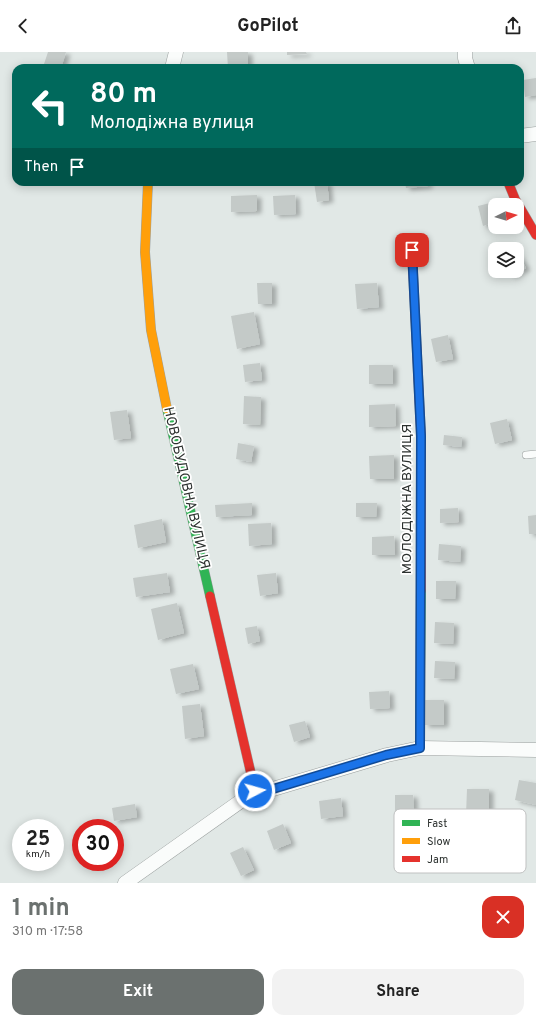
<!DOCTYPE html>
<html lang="en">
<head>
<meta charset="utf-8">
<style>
	body { margin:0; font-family:Overpass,sans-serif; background:#f2f2f2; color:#222; height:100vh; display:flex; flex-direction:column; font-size:15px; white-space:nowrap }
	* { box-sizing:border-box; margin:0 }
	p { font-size:13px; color:#767676 }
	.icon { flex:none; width:22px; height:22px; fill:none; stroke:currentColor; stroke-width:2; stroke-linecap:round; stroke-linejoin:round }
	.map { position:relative; height:831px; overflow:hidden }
	.side { display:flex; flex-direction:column; background:#fff; flex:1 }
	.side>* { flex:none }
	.guide { position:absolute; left:12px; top:12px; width:512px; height:122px; border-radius:12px; box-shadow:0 2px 10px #0003; background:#00695c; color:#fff; overflow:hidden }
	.needle { width:26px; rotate:85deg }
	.tools { position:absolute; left:488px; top:146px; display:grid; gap:8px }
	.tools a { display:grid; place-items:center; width:36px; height:36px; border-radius:8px; background:#fff; box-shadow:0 2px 10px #0003; font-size:20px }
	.speed { position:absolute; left:12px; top:767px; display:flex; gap:8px; font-size:20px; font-weight:700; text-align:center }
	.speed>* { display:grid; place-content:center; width:52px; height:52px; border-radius:50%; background:#fff; box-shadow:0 2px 10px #0003; line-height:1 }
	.speed small { font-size:10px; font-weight:400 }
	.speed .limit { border:6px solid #d22; background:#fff; color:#111 }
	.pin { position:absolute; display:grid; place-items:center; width:34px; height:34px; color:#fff; margin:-17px; border-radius:8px; box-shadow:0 2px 6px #0006 }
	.me { position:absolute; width:44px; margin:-22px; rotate:84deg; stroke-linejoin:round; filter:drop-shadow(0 0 3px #0008) }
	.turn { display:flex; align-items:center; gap:14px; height:84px; padding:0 12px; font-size:18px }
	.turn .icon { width:52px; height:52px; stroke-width:2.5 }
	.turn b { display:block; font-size:28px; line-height:34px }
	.then { display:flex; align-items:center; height:38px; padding:0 12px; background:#0003; gap:8px; font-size:15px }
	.round { display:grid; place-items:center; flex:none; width:42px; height:42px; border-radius:12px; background:#f2f2f2 }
	.headline { display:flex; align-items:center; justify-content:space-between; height:68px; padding:0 12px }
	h1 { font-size:24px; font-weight:700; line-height:30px; color:#6b716f }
	.cta { display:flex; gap:8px; margin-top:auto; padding:8px 12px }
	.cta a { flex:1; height:46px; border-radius:12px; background:#6b716f; color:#fff; font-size:16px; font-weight:700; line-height:46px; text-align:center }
	.cta a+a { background:#f2f2f2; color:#222 }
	header { display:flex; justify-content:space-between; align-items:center; height:52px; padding:0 12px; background:#fff; font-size:18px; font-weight:700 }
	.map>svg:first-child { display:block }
</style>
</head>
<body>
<header><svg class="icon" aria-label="back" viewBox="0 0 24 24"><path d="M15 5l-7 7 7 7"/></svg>GoPilot<svg class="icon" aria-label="share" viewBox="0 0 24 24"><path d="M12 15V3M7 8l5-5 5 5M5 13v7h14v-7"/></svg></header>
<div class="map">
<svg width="536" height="831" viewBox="0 0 536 831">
	<defs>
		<filter id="shadow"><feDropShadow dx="4.5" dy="2.5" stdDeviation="2" flood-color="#0004"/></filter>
	</defs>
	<rect width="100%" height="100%" fill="#e1e8e6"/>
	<path fill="#c4cac8" filter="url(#shadow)" d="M48,0H66L61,16H55L44,12Z
		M227,0H248V16H228Z
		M287,0H306L307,2L287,3Z
		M536,26V43L525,45L523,28Z
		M314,130H327L329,148L317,150Z
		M405,130H428V134L406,136Z
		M257,143V159L231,160V144Z
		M295,143L296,162L274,163L273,144Z
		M494,150L495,154V170L483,174L478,154Z
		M517,201L526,216L512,224L508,219H517Z
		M257,231H272V252H258Z
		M377,231L379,255L357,257L355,232Z
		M254,260L260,292L237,297L231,264Z
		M448,283L453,307L436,310L431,287Z
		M260,311L262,328L245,330L243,313Z
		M369,313H393V332H369Z
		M244,344L261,345L260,373L243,372Z
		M395,352L396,374L369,375V353Z
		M127,358L131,386L114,388L110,360Z
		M507,367L512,388L495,392L490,371Z
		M444,383L462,385L461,395L443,393Z
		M238,391L254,394L251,410L236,407Z
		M394,403V427H370L369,404Z
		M252,451V463L216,465L215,453Z
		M356,451H377L376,465H356Z
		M458,456L459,470L440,471V457Z
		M536,463V482H529L528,464Z
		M162,467L166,490L138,496L134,473Z
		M271,471L272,492L249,494L248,472Z
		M394,484L395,503H372V485Z
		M439,492L461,494L460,510L438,508Z
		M167,521L170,540L136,545L133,526Z
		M276,521L278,541L260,544L257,523Z
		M436,529H456L455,547H436Z
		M177,551L184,581L158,588L151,557Z
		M435,570L454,571L453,592L434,591Z
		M257,574L260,589L248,592L245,576Z
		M435,609L455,610L454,627L434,626Z
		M193,612L199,637L176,642L170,617Z
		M389,639L390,656L370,657L369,640Z
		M425,648H444V673H424Z
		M200,652L204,684L185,687L182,654Z
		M305,669L310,685L294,690L289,673Z
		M519,728L536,731V753L515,748Z
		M467,737H489V764L466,763Z
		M395,743H413L414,762H395Z
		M341,746L343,764L321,767L319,749Z
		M135,752L137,765L114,769L112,756Z
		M283,772L291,791L274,798L267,779Z
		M243,795L254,818L241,824L230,801Z"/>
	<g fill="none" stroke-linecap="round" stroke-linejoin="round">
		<g stroke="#9ba09f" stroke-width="8">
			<path id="lane" d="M526,403L536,402"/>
		</g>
		<g stroke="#9ba09f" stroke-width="15">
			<path id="street" d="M465,0V6L468,16
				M172,16L176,0
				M520,84L536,82
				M125,831L255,739L273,737L387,703L420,696L536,698"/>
		</g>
		<g stroke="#9ba09f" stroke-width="10">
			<path id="fast" d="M167,357L210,544
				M420,696L421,539"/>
		</g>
		<g stroke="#9ba09f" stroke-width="10">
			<path id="slow" d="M148,130L145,200L151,278L167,357"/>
		</g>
		<g stroke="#9ba09f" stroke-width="10">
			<path id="jam" d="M508,130L515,147L536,183
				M412,199L421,384V539
				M210,544L255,739"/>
		</g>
		<use href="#lane" stroke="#fafcfb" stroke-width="7"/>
		<use href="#street" stroke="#fafcfb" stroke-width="14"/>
		<use href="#fast" stroke="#30b455" stroke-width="9"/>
		<use href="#slow" stroke="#ff9f0a" stroke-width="9"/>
		<use href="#jam" stroke="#e5322d" stroke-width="9"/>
	</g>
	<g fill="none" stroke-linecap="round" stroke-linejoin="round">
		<g stroke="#114b97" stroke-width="10">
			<path id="route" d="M255,739L273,737L386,703L420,696L421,384L412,198"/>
		</g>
		<use href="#route" stroke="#1a73e8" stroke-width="7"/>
	</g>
	<g text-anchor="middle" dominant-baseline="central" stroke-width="3.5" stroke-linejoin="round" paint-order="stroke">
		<g font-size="14" fill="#2c312f" stroke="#fff">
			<text transform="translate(186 436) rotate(77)">НОВОБУДОВНА ВУЛИЦЯ</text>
			<text transform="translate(407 447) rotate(-90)">МОЛОДІЖНА ВУЛИЦЯ</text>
		</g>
	</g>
	<rect x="394" y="757" width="132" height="64" rx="6" fill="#fff" stroke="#c0c1c1" stroke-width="1"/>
	<rect x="402" y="768" width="18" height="6" fill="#30b455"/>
	<rect x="402" y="786" width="18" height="6" fill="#ff9f0a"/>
	<rect x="402" y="804" width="18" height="6" fill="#e5322d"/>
	<g font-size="11" fill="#2c312f">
		<text x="427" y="775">Fast</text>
		<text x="427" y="793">Slow</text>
		<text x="427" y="811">Jam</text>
	</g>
</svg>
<div class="tools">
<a><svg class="needle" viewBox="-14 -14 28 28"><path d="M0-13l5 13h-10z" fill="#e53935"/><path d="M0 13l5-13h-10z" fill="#767676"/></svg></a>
<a><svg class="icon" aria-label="layers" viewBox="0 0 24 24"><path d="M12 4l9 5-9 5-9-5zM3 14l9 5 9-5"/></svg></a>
</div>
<div class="speed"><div>25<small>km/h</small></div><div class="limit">30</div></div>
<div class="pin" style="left:412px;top:198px;background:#d93025"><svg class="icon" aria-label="arrive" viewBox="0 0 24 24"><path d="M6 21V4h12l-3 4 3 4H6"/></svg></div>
<svg class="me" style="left:255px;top:739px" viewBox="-20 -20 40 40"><circle r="17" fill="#1a73e8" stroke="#fff" stroke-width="3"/><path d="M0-11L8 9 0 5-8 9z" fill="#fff"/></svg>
<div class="guide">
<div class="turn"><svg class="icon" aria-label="left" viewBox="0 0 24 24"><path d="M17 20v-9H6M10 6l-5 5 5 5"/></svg><div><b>80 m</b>Молодіжна вулиця</div></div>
<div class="then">Then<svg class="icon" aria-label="arrive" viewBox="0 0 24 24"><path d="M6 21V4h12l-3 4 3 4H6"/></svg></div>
</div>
</div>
<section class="side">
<div class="headline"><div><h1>1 min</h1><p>310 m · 17:58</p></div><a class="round" style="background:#d93025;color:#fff"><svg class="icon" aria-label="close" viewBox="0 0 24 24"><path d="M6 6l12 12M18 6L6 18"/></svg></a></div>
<div class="cta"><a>Exit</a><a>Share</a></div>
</section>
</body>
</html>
